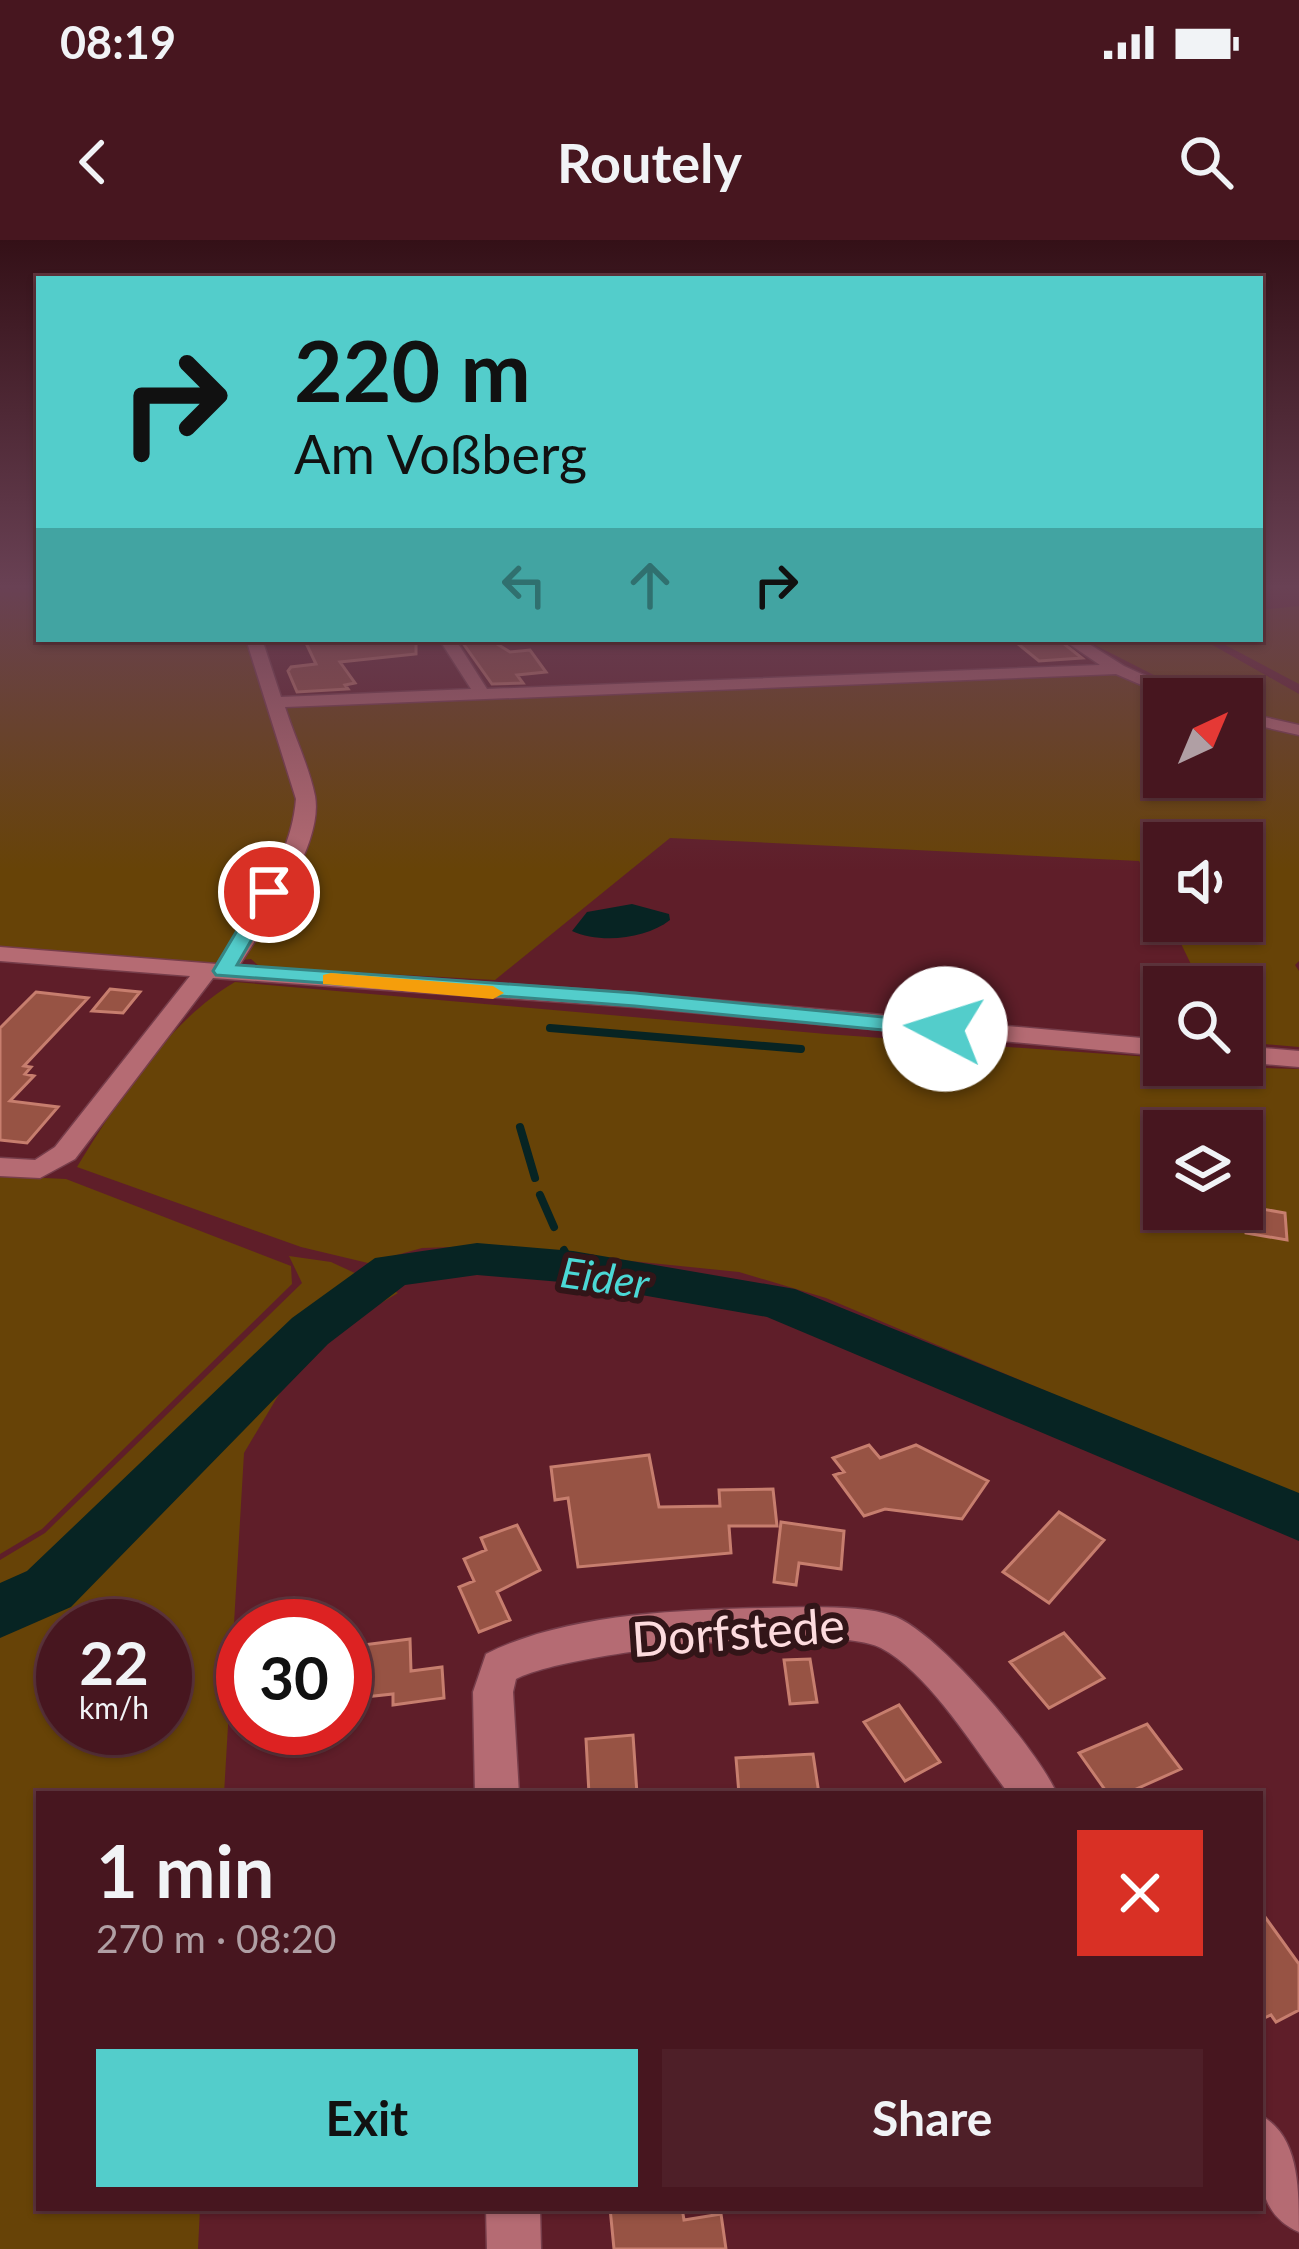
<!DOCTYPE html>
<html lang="en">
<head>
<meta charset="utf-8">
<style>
	body { margin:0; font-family:Lato,sans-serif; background:#4e1f28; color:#f1f3f6; height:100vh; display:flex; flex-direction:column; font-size:45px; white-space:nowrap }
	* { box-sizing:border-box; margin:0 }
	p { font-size:39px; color:#b09fa4 }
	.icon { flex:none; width:66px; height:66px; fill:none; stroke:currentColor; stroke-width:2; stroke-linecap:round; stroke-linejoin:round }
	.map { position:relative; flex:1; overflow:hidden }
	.drawer { position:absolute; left:36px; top:1551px; width:1227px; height:420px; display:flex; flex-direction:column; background:#47161f; border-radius:0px; box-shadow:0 3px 9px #0004,0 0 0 3px #5f353d }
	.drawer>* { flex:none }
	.hud { position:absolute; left:36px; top:36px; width:1227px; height:366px; border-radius:0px; box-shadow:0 3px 9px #0004,0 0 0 3px #5f353d; background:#53cdcb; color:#111; overflow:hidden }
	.needle { width:78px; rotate:44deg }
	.controls { position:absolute; left:1143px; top:438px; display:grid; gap:24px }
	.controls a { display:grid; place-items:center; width:120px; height:120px; border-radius:0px; background:#47161f; box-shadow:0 3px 9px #0004,0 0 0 3px #5f353d; font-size:60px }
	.speed { position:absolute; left:36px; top:1359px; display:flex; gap:24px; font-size:60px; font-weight:700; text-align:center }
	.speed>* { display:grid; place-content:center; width:156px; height:156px; border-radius:50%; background:#47161f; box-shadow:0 3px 9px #0004,0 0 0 3px #5f353d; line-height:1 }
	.speed small { font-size:30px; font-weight:400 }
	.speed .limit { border:18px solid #d22; background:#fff; color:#111 }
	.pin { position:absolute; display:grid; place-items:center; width:102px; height:102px; color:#fff; margin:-51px; border:6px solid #fff; border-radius:50%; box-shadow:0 3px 12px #0007 }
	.me { position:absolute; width:132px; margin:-66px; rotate:275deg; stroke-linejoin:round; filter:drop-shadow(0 0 9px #0008) }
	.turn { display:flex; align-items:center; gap:42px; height:252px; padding:0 60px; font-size:54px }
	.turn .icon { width:156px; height:156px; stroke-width:2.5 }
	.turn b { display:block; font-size:84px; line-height:102px }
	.lanes { display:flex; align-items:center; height:114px; padding:0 60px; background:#0003; justify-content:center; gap:60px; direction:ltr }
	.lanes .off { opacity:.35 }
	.round { display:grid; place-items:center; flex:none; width:126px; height:126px; border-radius:0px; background:#4e1f28 }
	.head { display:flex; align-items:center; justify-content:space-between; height:204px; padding:0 60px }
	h1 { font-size:72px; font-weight:700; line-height:90px }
	.cta { display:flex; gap:24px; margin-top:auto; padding:24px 60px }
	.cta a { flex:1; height:138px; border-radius:0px; background:#53cdcb; color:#111; font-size:48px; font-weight:700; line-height:138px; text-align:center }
	.cta a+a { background:#4e1f28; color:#f1f3f6 }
	.status { display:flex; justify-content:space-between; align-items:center; height:84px; padding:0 60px; background:#47161f; direction:ltr }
	.status svg { height:33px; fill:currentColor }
	header { display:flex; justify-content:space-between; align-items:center; height:156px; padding:0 60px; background:#47161f; font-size:54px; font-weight:700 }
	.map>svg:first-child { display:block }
</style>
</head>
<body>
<div class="status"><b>08:19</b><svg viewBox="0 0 49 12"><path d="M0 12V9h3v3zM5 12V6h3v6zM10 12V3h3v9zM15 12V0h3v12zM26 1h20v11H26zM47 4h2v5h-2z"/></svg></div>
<header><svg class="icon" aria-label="back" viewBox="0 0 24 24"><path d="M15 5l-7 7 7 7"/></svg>Routely<svg class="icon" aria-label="search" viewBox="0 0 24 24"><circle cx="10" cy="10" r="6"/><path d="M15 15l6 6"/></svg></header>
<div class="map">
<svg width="1299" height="2009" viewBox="0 0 1299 2009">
	<rect width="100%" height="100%" fill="#5f1e29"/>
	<path fill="#674307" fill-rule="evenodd" d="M0,350H39V399H246L270,464L1115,431L1179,459H1164V537H1242V479L1299,492V721L1295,725L1299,731V807L1242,802V747H1202L1170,681H1242V603H1164V670L1139,621L670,598L495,740L260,727L251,719L206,724L0,708Z
		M1299,366V444L1214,399H1260V370Z
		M1083,399H1202L1299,454V488L1242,474V459H1201Z
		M235,742L826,794L1164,818V825L1299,829V1258L826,1058L739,1032L483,1006L422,1008L368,1023L301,1007L77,927C117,862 167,782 235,742ZM1164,891H1242V969H1164Z
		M0,936L66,939L291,1026L292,1044L42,1289L0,1314Z
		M289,1016L331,1022L398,1053L307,1107L244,1213L224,1554H39V1968H200L198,2009H0V1320L45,1293L302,1043ZM63,1386H165V1488H63Z"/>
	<path fill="#072423" d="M632,664L669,674L670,680C646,699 600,704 572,691L587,672Z"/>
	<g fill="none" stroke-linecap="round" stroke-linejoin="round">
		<path stroke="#072423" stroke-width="8" d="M550,788L801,809
			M520,887L535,938
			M540,955L554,987
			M564,1010L573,1027"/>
		<path fill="#072423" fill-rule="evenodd" d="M477,1003L573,1011L795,1049L1299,1253V1301L767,1077L573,1043L477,1035L405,1045L328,1104L71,1367L0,1398V1343L27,1331L292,1078L375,1018Z"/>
	</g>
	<path fill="#975344" stroke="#c77e6e" stroke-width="3" d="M304,399H416V414L340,422L355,443L345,445L348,449L297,452L288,431L291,427L316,424Z
		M460,399H489L510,412L530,410L546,432L517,435L523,443L492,444Z
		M1012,399H1058L1082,418L1039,421Z
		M110,749L140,752L123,773L92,771Z
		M36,752L88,758L24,826L31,827L25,834L34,836L10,861L58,867L27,903L0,900V788Z
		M1245,966L1285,973L1287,1000L1246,993Z
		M869,1205L880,1218L916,1205L988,1241L962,1279L885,1269L864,1276L834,1235L844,1232L833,1218Z
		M649,1215L659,1267L720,1266L719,1250L773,1249L777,1286H729L731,1313L578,1327L568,1258L555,1260L551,1227Z
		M1059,1272L1104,1300L1049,1363L1003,1332Z
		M781,1282L844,1291L841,1329L799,1323L796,1345L774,1342Z
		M517,1285L540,1330L497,1352L510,1380L479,1392L459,1347L474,1341L464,1319L486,1310L481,1298Z
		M1064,1393L1104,1438L1049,1468L1010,1422Z
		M410,1399L411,1431L442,1427L444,1458L393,1465V1454L355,1458V1406Z
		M810,1419L817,1462L790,1464L784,1420Z
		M899,1465L940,1522L905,1541L864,1482Z
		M1147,1484L1181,1529L1125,1554H1108L1079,1513Z
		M633,1495L637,1554H589L586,1499Z
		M813,1514L819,1554H739L736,1518Z
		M1260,1670L1299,1724V1770L1276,1782L1271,1775L1260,1780Z
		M610,1968H682L684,1980L721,1974L726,2009H614Z"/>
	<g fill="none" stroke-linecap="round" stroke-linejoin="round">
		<g stroke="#763d4a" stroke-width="3">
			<path id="minor" d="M246,399H262L281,457L471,449L439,399H455L487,449L1100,425L1062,399H1081L1124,426L1196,459H1174L1116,434L285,467C294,496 309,526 315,556C324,606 264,685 239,726L635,753L1164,800V816L635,767L213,738L75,919L40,938L0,936V918L35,920L55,907L190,736L0,721V707L217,724C249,673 291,621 296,559Z
				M1242,472L1299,485V495L1242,482Z
				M1242,806L1299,811V827L1242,822Z
				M813,1367C841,1368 870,1367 896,1377C941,1396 1037,1509 1057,1554H1009C975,1510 930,1434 881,1408C832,1382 566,1412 516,1439L513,1452L519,1554H475L473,1452L486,1414C577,1368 712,1369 813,1367Z
				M1260,1875C1299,1895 1299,1947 1299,1992C1251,1972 1260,1919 1260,1875Z
				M486,1968H540L541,2009H487Z"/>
		</g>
		<use href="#minor" fill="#b56b73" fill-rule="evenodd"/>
	</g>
	<linearGradient id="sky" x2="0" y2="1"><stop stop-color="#341017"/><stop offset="0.55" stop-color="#694154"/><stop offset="1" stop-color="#694154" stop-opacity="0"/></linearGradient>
	<rect width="1299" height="631" fill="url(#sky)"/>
	<path fill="#53cdcb" stroke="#368584" stroke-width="3" d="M269,647L279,652L237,725L635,753L945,783L957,789L945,796L635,766L216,735L213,731L260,652Z"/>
	<path fill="#f59e0b" d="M331,733L493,746L504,753L493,759L323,744V735Z"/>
	<g text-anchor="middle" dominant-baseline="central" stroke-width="12" stroke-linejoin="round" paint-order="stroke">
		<g font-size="42" font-style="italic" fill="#4bd8d5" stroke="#321518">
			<text transform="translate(605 1037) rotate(8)">Eider</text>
		</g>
		<g font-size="48" fill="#fddbde" stroke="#321518">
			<text transform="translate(738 1391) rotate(-4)">Dorfstede</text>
		</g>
	</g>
</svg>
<div class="controls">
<a><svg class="needle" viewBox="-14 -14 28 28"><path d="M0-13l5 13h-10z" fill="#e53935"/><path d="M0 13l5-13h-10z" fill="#b09fa4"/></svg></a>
<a><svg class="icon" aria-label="sound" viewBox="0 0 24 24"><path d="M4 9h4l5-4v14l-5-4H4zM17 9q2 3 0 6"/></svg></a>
<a><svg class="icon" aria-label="search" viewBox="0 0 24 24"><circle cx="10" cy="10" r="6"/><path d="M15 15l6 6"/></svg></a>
<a><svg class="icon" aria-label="layers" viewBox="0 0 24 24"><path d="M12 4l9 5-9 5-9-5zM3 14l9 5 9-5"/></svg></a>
</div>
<div class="speed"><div>22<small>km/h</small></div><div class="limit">30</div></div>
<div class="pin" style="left:269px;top:652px;background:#d93025"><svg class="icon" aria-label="arrive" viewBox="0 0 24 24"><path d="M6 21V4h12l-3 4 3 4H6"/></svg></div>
<svg class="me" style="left:945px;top:789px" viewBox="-20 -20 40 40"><circle r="19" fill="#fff"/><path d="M0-13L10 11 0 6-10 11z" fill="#53cdcb"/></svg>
<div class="hud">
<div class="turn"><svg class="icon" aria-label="right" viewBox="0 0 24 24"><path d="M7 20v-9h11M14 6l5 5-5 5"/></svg><div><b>220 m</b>Am Voßberg</div></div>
<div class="lanes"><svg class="icon off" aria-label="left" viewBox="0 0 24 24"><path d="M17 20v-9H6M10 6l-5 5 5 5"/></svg><svg class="icon off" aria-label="ahead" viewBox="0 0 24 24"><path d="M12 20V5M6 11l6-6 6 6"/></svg><svg class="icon" aria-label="right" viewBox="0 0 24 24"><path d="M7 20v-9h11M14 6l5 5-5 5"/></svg></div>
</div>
<section class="drawer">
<div class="head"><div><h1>1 min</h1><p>270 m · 08:20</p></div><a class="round" style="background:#d93025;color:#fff"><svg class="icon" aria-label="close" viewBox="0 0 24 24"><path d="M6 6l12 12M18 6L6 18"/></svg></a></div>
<div class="cta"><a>Exit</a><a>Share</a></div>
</section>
</div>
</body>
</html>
